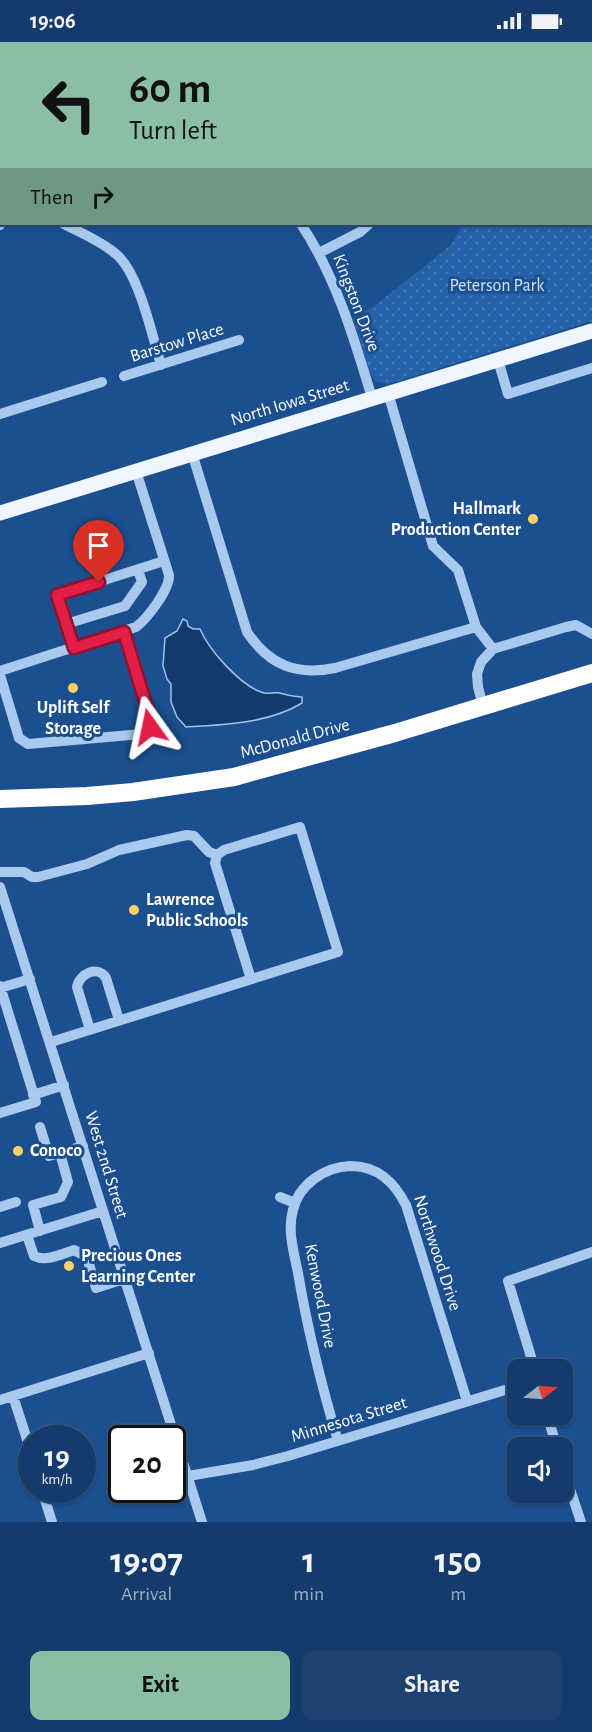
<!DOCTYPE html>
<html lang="en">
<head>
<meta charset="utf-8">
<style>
	body { margin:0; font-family:"Alegreya Sans",sans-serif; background:#1d4271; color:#f1f3f6; height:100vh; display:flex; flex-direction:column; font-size:22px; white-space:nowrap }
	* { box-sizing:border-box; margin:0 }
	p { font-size:20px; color:#9dadc1 }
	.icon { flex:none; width:33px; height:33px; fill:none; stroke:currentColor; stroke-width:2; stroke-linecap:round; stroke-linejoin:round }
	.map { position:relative; height:1480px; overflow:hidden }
	.details { display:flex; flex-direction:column; background:#143b6b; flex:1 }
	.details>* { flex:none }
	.guide { position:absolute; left:0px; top:0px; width:592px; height:183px; box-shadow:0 2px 4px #0004,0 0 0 2px #33557e; background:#8abfa5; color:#111; overflow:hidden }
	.needle { width:39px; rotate:73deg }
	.fabs { position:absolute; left:507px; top:1317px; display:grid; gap:12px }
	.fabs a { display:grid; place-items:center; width:66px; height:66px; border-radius:12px; background:#143b6b; box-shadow:0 2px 4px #0004,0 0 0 2px #33557e; font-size:30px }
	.speed { position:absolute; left:18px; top:1383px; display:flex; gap:12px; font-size:30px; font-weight:700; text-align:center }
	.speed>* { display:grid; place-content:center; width:78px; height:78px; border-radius:50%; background:#143b6b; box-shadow:0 2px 4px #0004,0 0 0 2px #33557e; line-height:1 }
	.speed small { font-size:15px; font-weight:400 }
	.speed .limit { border:3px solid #111; border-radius:9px; background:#fff; color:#111 }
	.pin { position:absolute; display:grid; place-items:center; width:51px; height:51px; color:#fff; margin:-62px -26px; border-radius:50% 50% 50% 0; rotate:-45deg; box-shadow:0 0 6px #0007 }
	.pin .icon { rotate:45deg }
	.me { position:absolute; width:66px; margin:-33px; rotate:348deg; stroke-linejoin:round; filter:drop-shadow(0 0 4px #0008) }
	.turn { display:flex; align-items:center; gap:21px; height:126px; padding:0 30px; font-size:27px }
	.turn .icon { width:78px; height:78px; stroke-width:2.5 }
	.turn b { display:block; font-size:42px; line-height:51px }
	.then { display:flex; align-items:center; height:57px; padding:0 30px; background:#0003; gap:12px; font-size:22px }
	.eta { display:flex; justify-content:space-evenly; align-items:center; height:102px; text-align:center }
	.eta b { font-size:36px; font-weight:600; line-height:42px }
	.cta { display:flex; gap:12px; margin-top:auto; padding:12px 30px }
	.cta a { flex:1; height:69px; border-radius:12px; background:#8abfa5; color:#111; font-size:24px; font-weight:600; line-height:69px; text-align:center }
	.cta a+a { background:#1d4271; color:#f1f3f6 }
	.status { display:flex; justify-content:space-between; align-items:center; height:42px; padding:0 30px; background:#143b6b; direction:ltr }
	.status svg { height:16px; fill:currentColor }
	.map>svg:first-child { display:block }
</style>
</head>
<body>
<div class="status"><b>19:06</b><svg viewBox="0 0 49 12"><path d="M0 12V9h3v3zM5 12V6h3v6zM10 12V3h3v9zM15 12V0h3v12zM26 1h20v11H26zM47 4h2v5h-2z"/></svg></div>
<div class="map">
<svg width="592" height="1480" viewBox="0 0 592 1480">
	<defs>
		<pattern id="park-dots" width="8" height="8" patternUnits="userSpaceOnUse" patternTransform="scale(1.5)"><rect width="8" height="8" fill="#2461a8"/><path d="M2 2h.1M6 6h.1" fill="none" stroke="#4579b5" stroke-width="1.8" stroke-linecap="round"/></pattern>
	</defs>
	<rect width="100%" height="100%" fill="#1b4f8f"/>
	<path fill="url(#park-dots)" d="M592,4V279L388,342L376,339L370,331L353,276L373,265L451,203L463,182H591Z"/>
	<path fill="#123a6d" stroke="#9cc4f0" stroke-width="1.5" d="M183,577L187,579L188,584L193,587H200C209,608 239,642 261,650C267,653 273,650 279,651C288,653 294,655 302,655V661C270,681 224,683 186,685L177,675L171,660V642L167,637L163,624L165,596L177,589Z"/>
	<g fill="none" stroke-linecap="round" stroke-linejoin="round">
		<path stroke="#a9c9ee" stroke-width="10" d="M67,2V0
			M90,2L91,0
			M280,2V0
			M467,2L468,0
			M0,62L2,63
			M0,137L2,134
			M0,146L2,147
			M64,182C81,191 101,199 116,212C139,231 152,293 161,323
			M301,182C336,235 354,296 372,356
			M0,183L2,180
			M319,211L360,190L369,182
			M498,318L508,352L592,326
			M124,334L239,298
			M388,351L433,504L458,528L476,585L493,607
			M0,372L102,340
			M192,411L247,590C269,623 296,634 335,626L476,585
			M66,582L125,564L142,540L138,528
			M74,606L57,553L164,519
			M0,629L136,585C147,577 170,547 169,533L136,429
			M0,633L19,696L28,702L142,692L150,685L151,679L124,590
			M483,664L478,645L477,632L481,620L493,607L566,585L576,583L592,592
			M0,830H24L32,835H38L87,822L119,808L187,793L194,794L209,810L217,813
			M0,845L202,1480
			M0,944L36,1060L0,1071
			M0,946L30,937
			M90,988L77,945C80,931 98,923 106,936L119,978
			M51,1000L338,910L300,785L224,808L217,813L215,821L251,937
			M33,1053L64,1043
			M40,1085L49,1114L83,1104
			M280,1155L295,1161
			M0,1165L16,1160
			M40,1189L33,1163L61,1155L68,1140L60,1111
			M27,1193L34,1214C46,1220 62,1212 74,1208L87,1215L96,1246L124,1237
			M0,1201L103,1169
			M535,1328L508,1239L592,1210
			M13,1354L32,1413
			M0,1358L149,1311
			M547,1372L557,1406
			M338,1399C321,1342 308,1290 298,1231C294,1211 287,1188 293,1168C299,1142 325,1125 350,1124C378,1124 394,1140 406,1163L467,1359
			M562,1423L581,1480
			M188,1434L253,1423L288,1414L518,1344
			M42,1448L52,1480"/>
		<path stroke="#f0f6ff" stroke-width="15" d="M0,471L592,289"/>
		<path stroke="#fff" stroke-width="18" d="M0,757L87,754L133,750L234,735L395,691L592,631"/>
	</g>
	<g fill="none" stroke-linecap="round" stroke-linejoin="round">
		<g stroke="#92132f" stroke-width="15">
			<path id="route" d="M99,540L57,553L74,606L124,590L151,679L150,685"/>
		</g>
		<use href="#route" stroke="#e11d48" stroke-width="10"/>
	</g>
	<g fill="#ffd166" stroke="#1b4f8f" stroke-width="2">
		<circle cx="533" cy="477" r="6"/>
		<circle cx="73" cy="646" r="6"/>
		<circle cx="134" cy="868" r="6"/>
		<circle cx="18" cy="1109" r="6"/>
		<circle cx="69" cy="1224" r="6"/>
	</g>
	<g text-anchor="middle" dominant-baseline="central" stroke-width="6" stroke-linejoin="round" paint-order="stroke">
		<g font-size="18" fill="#cfe3fa" stroke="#1b4f8f">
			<text x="497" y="244">Peterson Park</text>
		</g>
		<g font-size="18" fill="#fff" stroke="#1b4f8f">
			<text transform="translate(356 261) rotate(69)">Kingston Drive</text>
			<text transform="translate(177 301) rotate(-17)">Barstow Place</text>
			<text transform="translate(290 361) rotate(-17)">North Iowa Street</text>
			<text transform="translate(295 697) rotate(-15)">McDonald Drive</text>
			<text transform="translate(106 1123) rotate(73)">West 2nd Street</text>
			<text transform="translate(437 1211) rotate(72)">Northwood Drive</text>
			<text transform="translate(320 1254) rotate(79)">Kenwood Drive</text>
			<text transform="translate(349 1378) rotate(-17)">Minnesota Street</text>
		</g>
		<g font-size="18" font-weight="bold" fill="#fff" stroke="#1b4f8f" text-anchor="start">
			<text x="521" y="467" text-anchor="end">Hallmark<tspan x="521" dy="21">Production Center</tspan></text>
			<text x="73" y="666" text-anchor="middle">Uplift Self<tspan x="73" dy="21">Storage</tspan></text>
			<text x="146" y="858">Lawrence<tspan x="146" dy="21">Public Schools</tspan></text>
			<text x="30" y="1109">Conoco</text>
			<text x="81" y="1214">Precious Ones<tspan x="81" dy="21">Learning Center</tspan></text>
		</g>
	</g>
</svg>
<div class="fabs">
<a><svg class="needle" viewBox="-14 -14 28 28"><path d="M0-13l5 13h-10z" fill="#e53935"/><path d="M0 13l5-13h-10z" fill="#9dadc1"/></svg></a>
<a><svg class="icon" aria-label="sound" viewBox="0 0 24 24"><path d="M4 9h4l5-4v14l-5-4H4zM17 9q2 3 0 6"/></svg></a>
</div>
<div class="speed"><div>19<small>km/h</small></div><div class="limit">20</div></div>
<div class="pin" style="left:99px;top:540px;background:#d93025"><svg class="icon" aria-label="arrive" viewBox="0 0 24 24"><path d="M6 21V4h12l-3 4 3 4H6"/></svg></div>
<svg class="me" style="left:150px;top:685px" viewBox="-20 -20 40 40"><path d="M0-17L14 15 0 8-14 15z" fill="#e11d48" stroke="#fff" stroke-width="4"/></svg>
<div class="guide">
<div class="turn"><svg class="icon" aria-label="left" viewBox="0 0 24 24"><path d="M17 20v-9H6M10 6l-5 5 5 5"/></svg><div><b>60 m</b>Turn left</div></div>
<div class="then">Then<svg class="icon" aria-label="right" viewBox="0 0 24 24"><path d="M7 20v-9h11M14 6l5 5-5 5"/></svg></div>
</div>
</div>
<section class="details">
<div class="eta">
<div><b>19:07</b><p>Arrival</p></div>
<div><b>1</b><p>min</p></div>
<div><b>150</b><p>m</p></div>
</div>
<div class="cta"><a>Exit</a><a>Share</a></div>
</section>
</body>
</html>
